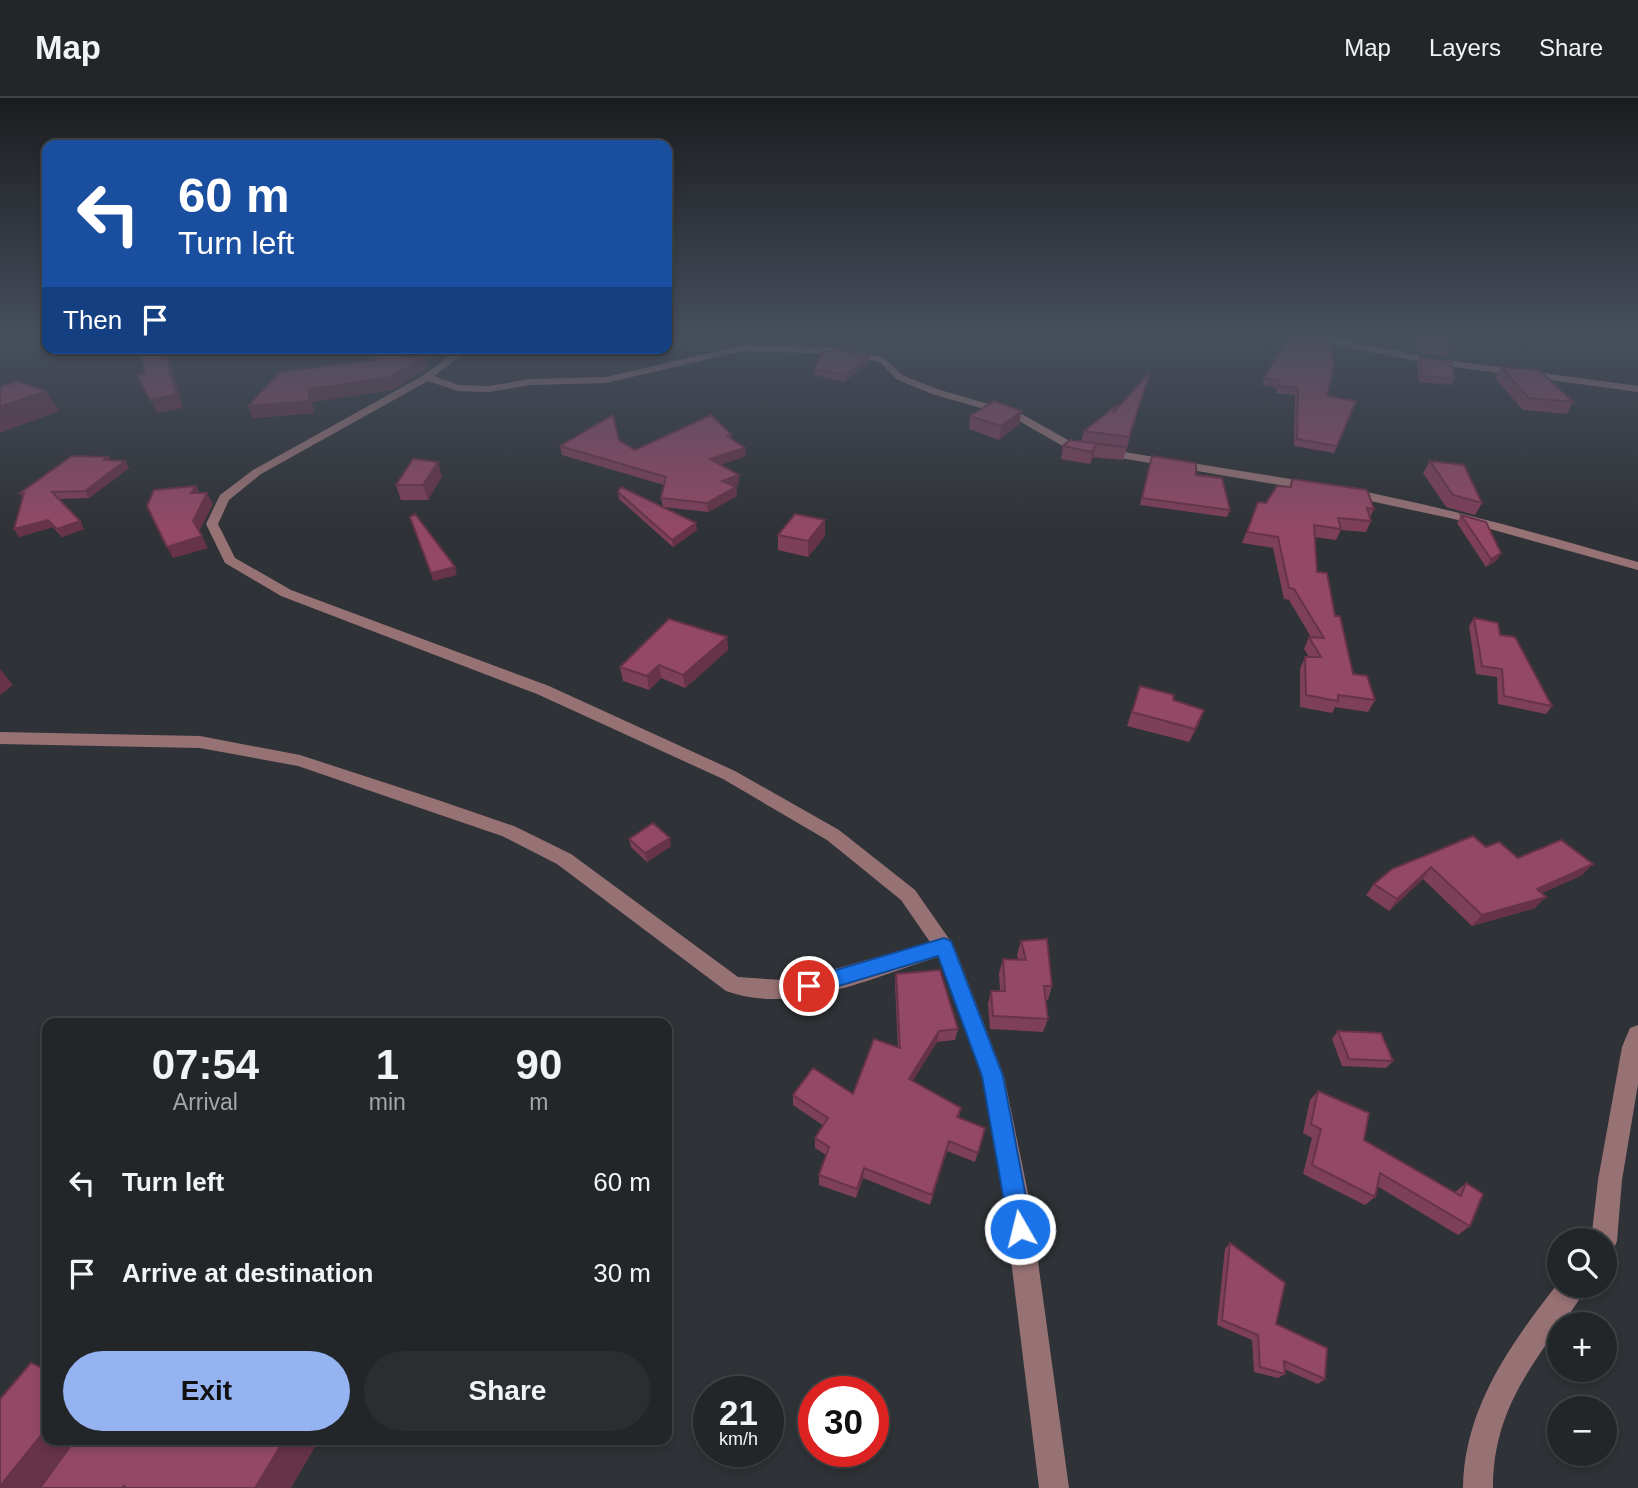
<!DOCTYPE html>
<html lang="en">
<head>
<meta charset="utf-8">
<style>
	body { margin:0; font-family:Arial,sans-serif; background:#2b2e30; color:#f1f3f6; height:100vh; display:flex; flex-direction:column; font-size:26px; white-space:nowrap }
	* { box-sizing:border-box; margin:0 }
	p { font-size:23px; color:#a3a5a8 }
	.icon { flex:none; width:38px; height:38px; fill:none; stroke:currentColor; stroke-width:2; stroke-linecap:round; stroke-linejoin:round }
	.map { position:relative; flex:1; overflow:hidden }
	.details { position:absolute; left:42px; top:920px; width:630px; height:427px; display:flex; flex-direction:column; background:#232628; border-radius:14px; box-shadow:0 4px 10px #0003,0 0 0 2px #404345 }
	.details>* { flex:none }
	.top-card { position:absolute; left:42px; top:42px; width:630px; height:214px; border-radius:14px; box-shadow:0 4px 10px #0003,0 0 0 2px #404345; background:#1a4fa0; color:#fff; overflow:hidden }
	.controls { position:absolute; left:1547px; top:1130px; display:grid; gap:14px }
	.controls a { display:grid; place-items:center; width:70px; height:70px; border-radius:50%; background:#232628; box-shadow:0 4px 10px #0003,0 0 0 2px #404345; font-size:35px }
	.speed { position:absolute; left:693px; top:1278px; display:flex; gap:14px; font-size:35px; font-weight:700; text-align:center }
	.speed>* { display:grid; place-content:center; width:91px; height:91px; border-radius:50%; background:#232628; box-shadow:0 4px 10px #0003,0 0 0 2px #404345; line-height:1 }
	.speed small { font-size:18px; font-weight:400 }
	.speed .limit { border:10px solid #d22; background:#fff; color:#111 }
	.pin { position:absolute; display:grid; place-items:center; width:60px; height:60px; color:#fff; margin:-30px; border:4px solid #fff; border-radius:50%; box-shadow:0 2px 7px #0007 }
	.me { position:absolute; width:77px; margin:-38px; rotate:352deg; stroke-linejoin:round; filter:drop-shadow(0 0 5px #0008) }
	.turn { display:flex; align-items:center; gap:24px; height:147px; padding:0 21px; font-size:32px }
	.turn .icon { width:91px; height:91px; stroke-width:2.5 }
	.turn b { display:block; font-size:49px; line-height:60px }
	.then { display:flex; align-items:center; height:66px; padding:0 21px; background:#0003; gap:14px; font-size:26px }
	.eta { display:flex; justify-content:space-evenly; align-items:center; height:119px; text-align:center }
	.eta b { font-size:42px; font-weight:700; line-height:49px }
	.cta { display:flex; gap:14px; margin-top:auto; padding:14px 21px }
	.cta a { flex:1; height:80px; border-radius:42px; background:#95b2f1; color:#111; font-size:28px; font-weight:700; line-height:80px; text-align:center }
	.cta a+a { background:#2b2e30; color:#f1f3f6 }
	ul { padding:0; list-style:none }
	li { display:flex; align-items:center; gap:21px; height:91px; padding:0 21px }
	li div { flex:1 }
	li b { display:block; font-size:26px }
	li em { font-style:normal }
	header { display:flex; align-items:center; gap:42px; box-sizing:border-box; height:98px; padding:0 35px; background:#232628; border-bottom:2px solid #404345 }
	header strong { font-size:33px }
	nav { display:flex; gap:38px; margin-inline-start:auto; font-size:24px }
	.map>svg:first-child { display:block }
</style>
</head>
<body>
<header>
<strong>Map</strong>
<nav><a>Map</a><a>Layers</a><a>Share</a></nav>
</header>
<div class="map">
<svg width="1638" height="1390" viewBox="0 0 1638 1390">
	<rect width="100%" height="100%" fill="#2f3236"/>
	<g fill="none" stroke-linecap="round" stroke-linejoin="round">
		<path fill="#977275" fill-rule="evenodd" d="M1306,238H1321L1432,260L1638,288V294L1432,266L1351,250Z
			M743,247L841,250L883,259L902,277L940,292L1020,315L1075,346L1315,385L1321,389L1315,393L1068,351L1012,319L932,296L896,281L880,264L841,256L743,253L606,285L530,287L489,294L458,293L428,283L261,376L229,402L218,426L235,460L291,492L549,588L735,673L839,732L915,792L954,848L1004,978L1030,1105L1069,1390H1039L1004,1105L982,978L938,859C873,879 794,918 726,893L557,766L502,738L423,711L298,668L200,650L0,646V634L200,638L300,657L435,701L514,728L571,756L738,879L782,882L810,878L930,844L901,802L827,742L723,681L537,596L281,498L225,465L206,426L220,397L253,372L424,277L461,250H471L434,278L459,287L489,288L530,281L606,279Z
			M1346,390C1445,409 1541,436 1638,464V472L1454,421L1342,397V391Z
			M1638,927V986L1622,1082L1617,1143L1613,1152L1605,1156V1143H1591L1598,1082L1622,949L1630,930Z
			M1559,1184V1188H1586C1578,1208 1562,1224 1550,1241C1516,1289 1493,1330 1493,1390H1463C1464,1310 1511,1245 1559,1184Z"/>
	</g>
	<path fill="#7e3f58" d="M1169,238H1193L1188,241Z
		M1281,238H1317L1327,298L1356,303L1334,355L1294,348L1295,297L1276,295L1277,290L1262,287L1264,280L1287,239Z
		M1418,238L1450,253L1447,259L1416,254L1415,245Z
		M362,250H450L426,262L428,270L392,292L312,304L314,315L253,320L371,263Z
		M1420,259L1454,281L1451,287L1419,284L1417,266Z
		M869,264L845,284L814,277V271Z
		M1501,269L1573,304L1567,316L1523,312L1495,280Z
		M1150,274L1123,362L1093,359L1090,366L1061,361L1063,348L1081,344L1084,333L1118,306L1117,311Z
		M970,318L1019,326L999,342L969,331Z
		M731,336V340L746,358L720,367L739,377V386L735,388L736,389L737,398L708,414L663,409L661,400L664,387L562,357L560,348L619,342L635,352Z
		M1152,358L1196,377L1230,412L1227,419L1140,407Z
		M108,359L110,362L125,363L129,370L89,400L59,401L80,423L84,431L62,439L53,429L19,439L14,431L23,399L20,395Z
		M1430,363L1482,405L1475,417L1446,409L1423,375Z
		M442,378L428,402H401L396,387Z
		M1292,381L1374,411L1370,419L1371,423L1366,434L1341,432L1336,442L1315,439L1317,474L1335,518L1353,576L1375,602L1368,614L1335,609L1332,615L1300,609V571L1305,559H1309L1304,551L1309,539H1311L1289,502L1284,501L1273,450L1242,445L1258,404L1266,405L1289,389Z
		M618,394L697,432L673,449L619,401Z
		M1461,417L1501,455L1496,463L1486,469L1457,425Z
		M778,437L825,438L808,459L778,452Z
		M1474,520L1500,537L1552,608L1546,616L1498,606L1497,579L1476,576L1469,528Z
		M727,539L728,552L685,590L661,580L649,592L623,583L620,569Z
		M1140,588L1173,602L1199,626L1189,644L1127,628Z
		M629,741L671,748L647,764L631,749Z
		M1486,749L1518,760L1582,777L1542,795L1535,810L1472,828L1423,781L1389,813L1366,797L1374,786Z
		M1021,843L1052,888L1048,902H1045L1048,921L1043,934L990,931L988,906L991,893H1000L999,875L1003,861H1018L1017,857Z
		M896,876L958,931L955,942L937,944L912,983L961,1010L959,1020L985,1030L975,1064L947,1053L930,1107L863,1080L856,1100L819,1087V1077L826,1057L815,1050V1040L824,1028L793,1007V997L853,996L898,950L895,888Z
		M1338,933L1393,963L1386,970L1342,968L1332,941Z
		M1318,993L1364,1042L1455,1094L1466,1085L1470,1128L1458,1137L1377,1088L1375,1099L1365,1107L1303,1076L1312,1040L1303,1035L1310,1002Z
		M1230,1145L1276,1226L1325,1281L1318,1286L1284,1271L1285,1276L1278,1280L1254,1274L1252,1242L1217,1227L1225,1151Z"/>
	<path fill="#673347" d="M164,250L169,259L183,310L157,315L150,302Z
		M423,250H450L426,262L428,270L392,292L312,304L314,315L253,320L248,308L308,291L404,259Z
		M869,258V264L845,284V277Z
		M46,293L59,313L0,335V309Z
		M1022,313L1019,326L999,342L1001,328Z
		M1096,346L1093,359L1090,366L1092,354Z
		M745,350L746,358L711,370L710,361Z
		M125,363L129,370L89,400L85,393Z
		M438,364L442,378L428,402L423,387Z
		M739,377V386L723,392L722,383Z
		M196,388L202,399L191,395Z
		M736,389L737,398L708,414L707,405Z
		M207,395L213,406L199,434L193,423Z
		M48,422L53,429L19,439L14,431Z
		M825,422V438L808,459V443Z
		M80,423L84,431L62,439L57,431Z
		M696,425L697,432L673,449L672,442Z
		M202,438L208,450L173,460L167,449Z
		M1501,455L1496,463L1486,469L1491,461Z
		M455,469L457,477L433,483L431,475Z
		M727,539L728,552L685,590L683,577Z
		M659,567L661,580L649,592L647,578Z
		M0,571L13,587L0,597Z
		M1204,612L1199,626L1189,644L1195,631Z
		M670,740L671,748L647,764L645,755Z
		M1593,766L1582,777L1527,802L1537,791Z
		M1431,769L1423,781L1389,813L1397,801Z
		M1546,799L1535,810L1472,828L1482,817Z
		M939,933L937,944L907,992L909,981Z
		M864,1070L863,1080L856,1100L857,1091Z
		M47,1330V1342H79L41,1390H0V1388Z
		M284,1342H319L291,1390H255Z"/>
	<path fill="#934966" stroke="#673347" stroke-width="2" d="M1288,238H1317L1328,240L1334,267L1327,298L1356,303L1337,348L1297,341L1298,290L1279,288V283L1264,280Z
		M1418,238L1449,242L1450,253L1419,248Z
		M144,250H164L176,296L150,302L137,277L146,275L139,251Z
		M367,250H423L404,259H425L388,280L308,291L310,303L248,308L280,274L376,262Z
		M841,252L869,258L845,277L814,271L823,253Z
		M1420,259L1452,264L1454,281L1422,278Z
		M1501,269L1539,272L1573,304L1529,300Z
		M1150,274L1129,339L1084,333L1118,306L1113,315Z
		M17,283L46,293L0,309V289Z
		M994,303L1022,313L1001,328L970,318Z
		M613,317L619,342L635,352L711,317L731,336L727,338L745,350L710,361L739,377L722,383L736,389L707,405L661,400L666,379L560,348Z
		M1070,342L1126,349L1096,346L1092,354L1063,348Z
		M72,358L108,359L104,362L125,363L85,393L52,394L80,423L57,431L48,422L14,431L24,395H20Z
		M1152,358L1196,365V377L1222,380L1230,412L1142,400Z
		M413,361L438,364L423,387H396Z
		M1430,363L1464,367L1482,405L1453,397Z
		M1292,381L1367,392L1374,411L1367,410L1371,423L1338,420L1341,431L1314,427L1317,474L1327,475L1335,518H1340L1353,576L1367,578L1375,602L1338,597V603L1306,597L1305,559H1321L1309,539L1324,540L1294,491L1289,490L1278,439L1247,434L1258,404L1266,405L1277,388L1291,389Z
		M196,388L191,395H207L193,423L202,438L167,449L147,408L154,392Z
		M621,389L696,425L672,442L618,394Z
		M415,416L455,469L431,475L410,419Z
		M795,416L825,422L808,443L778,437Z
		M1461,417L1486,424L1501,455L1491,461Z
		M1474,520L1498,525L1500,537L1515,539L1552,608L1504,598L1502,571L1482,568Z
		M669,521L727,539L683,577L659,567L647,578L620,569Z
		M1140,588L1174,597L1173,602L1204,612L1195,631L1132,614Z
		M653,725L670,740L645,755L629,741Z
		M1473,738L1486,749L1499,744L1518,760L1561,742L1593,766L1537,791L1546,799L1482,817L1431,769L1397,801L1374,786L1392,771Z
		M1047,841L1052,888H1044L1048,921L993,918L991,893H1005L1003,861L1026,862L1021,843Z
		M940,872L958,931L939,933L909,981L961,1010L957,1019L985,1030L978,1055L949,1043L932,1097L864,1070L857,1091L819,1077L829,1049L815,1040L828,1020L793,997L813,970L853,996L874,941L900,950L896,876Z
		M1338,933L1381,935L1393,963L1349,961Z
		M1318,993L1369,1015L1364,1042L1461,1098L1466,1085L1483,1096L1470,1128L1380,1075L1375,1099L1312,1067L1321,1031L1311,1026Z
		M1230,1145L1285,1185L1276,1226L1327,1250L1325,1281L1284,1263L1285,1276L1260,1269L1258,1237L1222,1222Z
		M31,1265L47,1272V1330L0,1388V1301Z
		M75,1342H284L255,1390H127L124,1388L123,1390H40Z"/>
	<linearGradient id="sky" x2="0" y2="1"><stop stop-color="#1a1c1e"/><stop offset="0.55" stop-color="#474f5d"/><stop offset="1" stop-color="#474f5d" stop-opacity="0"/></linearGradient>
	<rect width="1638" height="432" fill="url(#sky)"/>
	<path fill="#1a73e8" stroke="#114b97" stroke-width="2" d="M944,840L951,843L953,848L1003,978L1032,1131L1028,1139L1020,1142L1012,1139L1009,1131L982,978L938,858L809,897L802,894L799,888L802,882L809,880Z"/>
</svg>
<div class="controls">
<a><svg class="icon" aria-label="search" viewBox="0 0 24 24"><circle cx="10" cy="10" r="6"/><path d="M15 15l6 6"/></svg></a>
<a>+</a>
<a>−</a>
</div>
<div class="speed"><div>21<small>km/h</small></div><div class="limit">30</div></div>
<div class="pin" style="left:809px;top:888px;background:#d93025"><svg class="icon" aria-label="arrive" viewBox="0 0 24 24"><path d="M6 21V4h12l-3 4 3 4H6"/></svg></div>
<svg class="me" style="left:1020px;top:1131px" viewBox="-20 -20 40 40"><circle r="17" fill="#1a73e8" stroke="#fff" stroke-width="3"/><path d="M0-11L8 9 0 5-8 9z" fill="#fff"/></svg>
<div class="top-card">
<div class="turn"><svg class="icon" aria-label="left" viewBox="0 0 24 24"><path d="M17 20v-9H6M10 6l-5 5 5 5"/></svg><div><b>60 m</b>Turn left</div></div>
<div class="then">Then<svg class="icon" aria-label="arrive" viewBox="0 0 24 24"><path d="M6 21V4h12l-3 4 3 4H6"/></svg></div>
</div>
<section class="details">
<div class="eta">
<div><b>07:54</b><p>Arrival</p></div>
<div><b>1</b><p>min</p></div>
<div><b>90</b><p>m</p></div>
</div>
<ul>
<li><svg class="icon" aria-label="left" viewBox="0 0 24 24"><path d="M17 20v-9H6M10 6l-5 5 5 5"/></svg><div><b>Turn left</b></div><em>60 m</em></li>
<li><svg class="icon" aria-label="arrive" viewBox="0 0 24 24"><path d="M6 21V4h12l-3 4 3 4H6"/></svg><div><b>Arrive at destination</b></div><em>30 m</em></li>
</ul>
<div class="cta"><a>Exit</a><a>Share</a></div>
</section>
</div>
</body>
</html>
